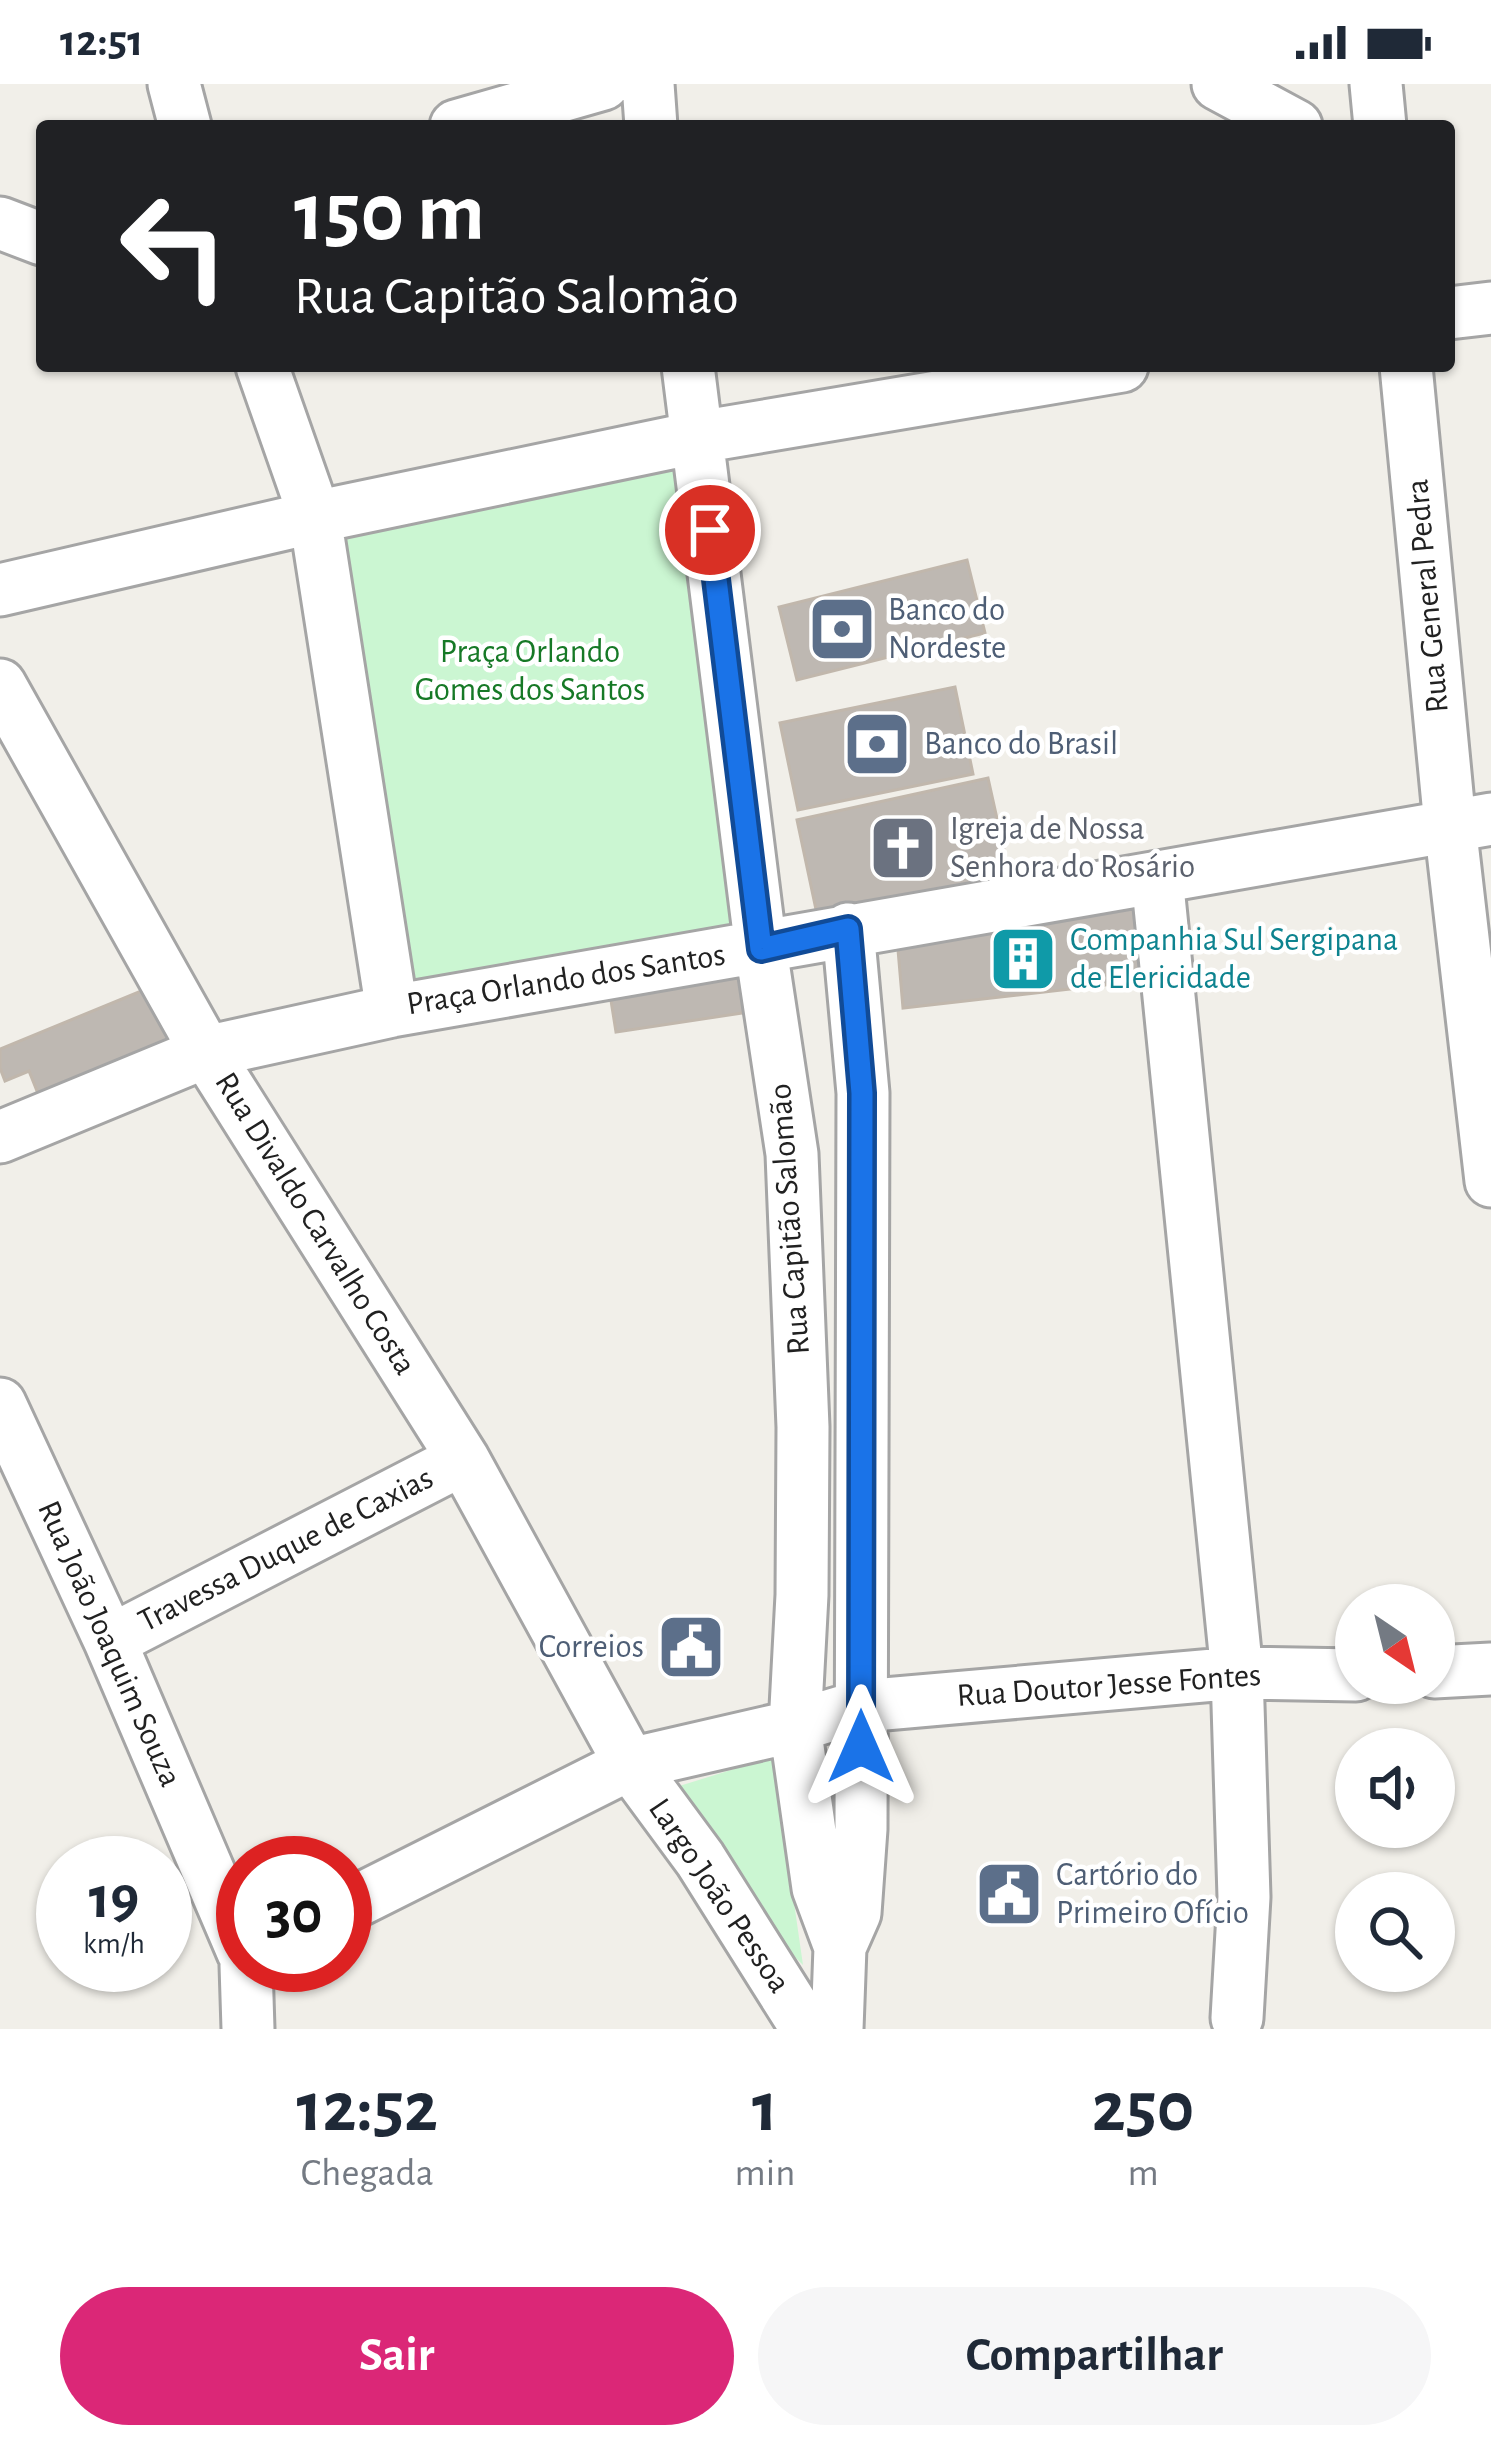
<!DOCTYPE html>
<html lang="pt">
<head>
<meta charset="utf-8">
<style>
	body { margin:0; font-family:"Alegreya Sans",sans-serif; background:#f6f6f7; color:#1f2937; height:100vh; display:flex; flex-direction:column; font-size:45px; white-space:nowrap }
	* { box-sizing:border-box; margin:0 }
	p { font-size:39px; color:#747a83 }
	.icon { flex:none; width:66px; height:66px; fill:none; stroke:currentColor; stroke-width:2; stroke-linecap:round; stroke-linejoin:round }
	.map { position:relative; height:1945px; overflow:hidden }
	.side { display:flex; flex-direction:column; background:#fff; flex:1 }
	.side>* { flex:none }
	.top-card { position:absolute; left:36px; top:36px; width:1419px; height:252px; border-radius:12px; box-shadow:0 3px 9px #0004; background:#202124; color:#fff; overflow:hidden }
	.needle { width:78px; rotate:145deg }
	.controls { position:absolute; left:1335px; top:1500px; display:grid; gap:24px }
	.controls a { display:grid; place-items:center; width:120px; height:120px; border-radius:50%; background:#fff; box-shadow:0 3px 9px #0004; font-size:60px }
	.speed { position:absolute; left:36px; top:1752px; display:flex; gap:24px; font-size:60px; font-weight:700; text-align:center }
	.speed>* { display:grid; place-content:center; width:156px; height:156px; border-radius:50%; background:#fff; box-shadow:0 3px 9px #0004; line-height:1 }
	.speed small { font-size:30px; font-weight:400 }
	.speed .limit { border:18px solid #d22; background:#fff; color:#111 }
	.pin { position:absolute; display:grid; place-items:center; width:102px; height:102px; color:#fff; margin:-51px; border:6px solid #fff; border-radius:50%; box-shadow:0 3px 12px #0007 }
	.me { position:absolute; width:132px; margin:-66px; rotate:0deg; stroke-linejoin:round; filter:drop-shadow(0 0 9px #0008) }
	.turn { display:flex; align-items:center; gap:42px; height:252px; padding:0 60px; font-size:54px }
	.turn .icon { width:156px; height:156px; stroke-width:2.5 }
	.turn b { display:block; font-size:84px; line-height:102px }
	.eta { display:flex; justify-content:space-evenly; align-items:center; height:204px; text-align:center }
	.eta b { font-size:72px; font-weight:600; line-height:84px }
	.button { display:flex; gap:24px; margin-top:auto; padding:24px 60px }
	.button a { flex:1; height:138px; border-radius:72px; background:#db2777; color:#fff; font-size:48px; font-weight:600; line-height:138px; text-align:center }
	.button a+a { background:#f6f6f7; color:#1f2937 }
	.status { display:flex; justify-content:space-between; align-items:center; height:84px; padding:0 60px; background:#fff; direction:ltr }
	.status svg { height:33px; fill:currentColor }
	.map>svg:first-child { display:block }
</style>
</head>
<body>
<div class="status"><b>12:51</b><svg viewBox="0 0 49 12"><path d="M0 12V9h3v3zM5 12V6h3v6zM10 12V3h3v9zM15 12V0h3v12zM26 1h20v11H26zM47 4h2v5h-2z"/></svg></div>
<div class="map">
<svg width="1491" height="1945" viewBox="0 0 1491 1945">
	<rect width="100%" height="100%" fill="#f1efe9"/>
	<path fill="#cbf6d2" d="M684,379L738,853L394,906L335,440Z
		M773,1673L803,1881L678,1757L660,1708Z"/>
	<path fill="#beb8b2" stroke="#c1b7ac" stroke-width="3" d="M967,476L985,549L797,596L779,523Z
		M955,603L973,690L798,726L780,639Z
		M988,694L1010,793L818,835L797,736Z
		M1144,816L1149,896L903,924L897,854Z
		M742,883L749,928L616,948L609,904Z
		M151,903L175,963L41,1017L29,987L5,997L0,984V965Z"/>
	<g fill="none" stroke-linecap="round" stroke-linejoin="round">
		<g stroke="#a5a5a5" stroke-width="57">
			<path id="minor" d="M174,0L185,42
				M648,0L651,42
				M1218,0L1296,42
				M1376,0L1380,42
				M456,42L603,0
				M0,139L42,155
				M1449,229L1491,224
				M262,282L315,433L392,927
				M688,282L761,865L792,1070L803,1343L802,1511L795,1642L818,1804L840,1863
				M1406,282L1450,741L1491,1097
				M0,506L315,433L699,353L1122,282
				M0,601L206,968L463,1375L630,1680L700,1775L807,1945
				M1157,793L1237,1589L1244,1813L1237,1934
				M0,1053L206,968L392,927L1491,735
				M0,1320L110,1557L243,1868
				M110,1557L463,1375
				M1434,1588L1491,1585
				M345,1823L630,1680L795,1642L862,1622L1237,1589L1356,1591
				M246,1881L248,1945
				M837,1945L840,1863L855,1829L861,1745L863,1009L848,845"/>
		</g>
		<use href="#minor" stroke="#fff" stroke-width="51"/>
	</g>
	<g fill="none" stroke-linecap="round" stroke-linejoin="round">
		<g stroke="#114b97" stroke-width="30">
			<path id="route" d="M710,446L761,865L848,845L862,1009L861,1663"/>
		</g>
		<use href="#route" stroke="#1a73e8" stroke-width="21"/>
	</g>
	<defs>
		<g id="bank-square" transform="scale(3.45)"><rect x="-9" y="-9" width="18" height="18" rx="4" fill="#5c6f8a" stroke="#fff"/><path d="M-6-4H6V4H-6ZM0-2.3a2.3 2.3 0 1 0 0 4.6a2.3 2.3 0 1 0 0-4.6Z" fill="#fff"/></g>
		<g id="church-square" transform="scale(3.45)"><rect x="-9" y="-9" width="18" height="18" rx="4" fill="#6b7280" stroke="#fff"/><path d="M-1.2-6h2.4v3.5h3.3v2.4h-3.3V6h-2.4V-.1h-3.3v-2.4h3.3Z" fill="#fff"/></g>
		<g id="building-square" transform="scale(3.45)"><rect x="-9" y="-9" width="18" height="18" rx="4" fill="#0f9aa8" stroke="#fff"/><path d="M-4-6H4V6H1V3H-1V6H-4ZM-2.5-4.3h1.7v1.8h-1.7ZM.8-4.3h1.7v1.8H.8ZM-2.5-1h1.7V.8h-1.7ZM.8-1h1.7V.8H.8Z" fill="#fff"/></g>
		<g id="civic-square" transform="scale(3.45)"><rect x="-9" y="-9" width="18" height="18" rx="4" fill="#5c6f8a" stroke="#fff"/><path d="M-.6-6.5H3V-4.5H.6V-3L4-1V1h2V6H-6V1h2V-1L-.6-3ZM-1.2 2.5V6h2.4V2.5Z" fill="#fff"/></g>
	</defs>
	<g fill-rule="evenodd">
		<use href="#bank-square" x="842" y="545"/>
		<use href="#bank-square" x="877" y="660"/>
		<use href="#church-square" x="903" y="764"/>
		<use href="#building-square" x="1023" y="875"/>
		<use href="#civic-square" x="691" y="1563"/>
		<use href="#civic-square" x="1009" y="1810"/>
	</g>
	<g text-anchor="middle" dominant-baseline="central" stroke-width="9" stroke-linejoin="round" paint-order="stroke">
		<g font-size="33" fill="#212121" stroke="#fff">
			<text transform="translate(1428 512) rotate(-95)">Rua General Pedra</text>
			<text transform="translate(566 896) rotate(-9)">Praça Orlando dos Santos</text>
			<text transform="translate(790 1135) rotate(-94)">Rua Capitão Salomão</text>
			<text transform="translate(315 1140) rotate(58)">Rua Divaldo Carvalho Costa</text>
			<text transform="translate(286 1466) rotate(-27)">Travessa Duque de Caxias</text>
			<text transform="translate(109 1560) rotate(66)">Rua João Joaquim Souza</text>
			<text transform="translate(1109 1602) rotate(-4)">Rua Doutor Jesse Fontes</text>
			<text transform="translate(719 1812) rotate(56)">Largo João Pessoa</text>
		</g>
		<g font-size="33" fill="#4e5e75" stroke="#fff" text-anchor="start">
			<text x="888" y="526">Banco do<tspan x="888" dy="38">Nordeste</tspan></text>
			<text x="924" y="660">Banco do Brasil</text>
			<text x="644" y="1563" text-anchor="end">Correios</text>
			<text x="1056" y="1791">Cartório do<tspan x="1056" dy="38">Primeiro Ofício</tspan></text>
		</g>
		<g font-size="33" fill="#167926" stroke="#fff">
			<text x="530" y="568">Praça Orlando<tspan x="530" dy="38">Gomes dos Santos</tspan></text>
		</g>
		<g font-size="33" fill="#5b616d" stroke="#fff" text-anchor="start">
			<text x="950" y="745">Igreja de Nossa<tspan x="950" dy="38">Senhora do Rosário</tspan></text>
		</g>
		<g font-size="33" fill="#0d838f" stroke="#fff" text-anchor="start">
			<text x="1070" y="856">Companhia Sul Sergipana<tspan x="1070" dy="38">de Elericidade</tspan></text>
		</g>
	</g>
</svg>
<div class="controls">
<a><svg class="needle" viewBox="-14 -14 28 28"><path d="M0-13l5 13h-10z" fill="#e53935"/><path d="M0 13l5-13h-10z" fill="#747a83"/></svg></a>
<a><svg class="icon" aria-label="sound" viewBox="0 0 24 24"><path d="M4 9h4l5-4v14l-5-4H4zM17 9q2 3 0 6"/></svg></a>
<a><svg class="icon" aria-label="search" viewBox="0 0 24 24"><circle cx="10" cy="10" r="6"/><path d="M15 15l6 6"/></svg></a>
</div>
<div class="speed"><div>19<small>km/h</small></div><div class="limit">30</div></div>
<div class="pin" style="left:710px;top:446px;background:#d93025"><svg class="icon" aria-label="arrive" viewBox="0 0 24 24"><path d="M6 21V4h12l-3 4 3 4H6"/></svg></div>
<svg class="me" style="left:861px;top:1663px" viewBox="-20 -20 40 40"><path d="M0-17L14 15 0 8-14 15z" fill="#1a73e8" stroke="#fff" stroke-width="4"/></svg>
<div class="top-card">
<div class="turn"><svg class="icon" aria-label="left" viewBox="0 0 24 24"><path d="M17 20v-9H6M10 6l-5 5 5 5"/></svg><div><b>150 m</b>Rua Capitão Salomão</div></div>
</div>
</div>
<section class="side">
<div class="eta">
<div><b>12:52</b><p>Chegada</p></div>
<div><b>1</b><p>min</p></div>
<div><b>250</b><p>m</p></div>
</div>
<div class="button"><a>Sair</a><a>Compartilhar</a></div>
</section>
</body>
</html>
